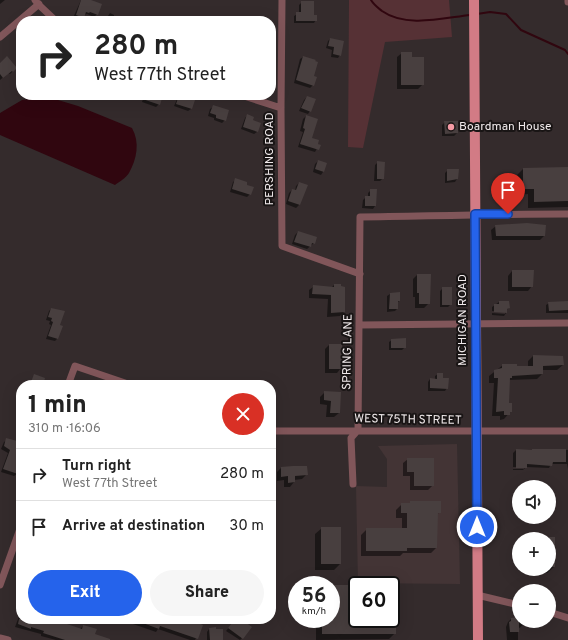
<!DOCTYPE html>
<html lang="en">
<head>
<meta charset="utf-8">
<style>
	body { margin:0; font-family:Overpass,sans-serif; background:#f6f6f6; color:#222; height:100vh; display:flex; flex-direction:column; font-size:15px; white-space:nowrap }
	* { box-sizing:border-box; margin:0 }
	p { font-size:13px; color:#767676 }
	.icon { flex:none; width:22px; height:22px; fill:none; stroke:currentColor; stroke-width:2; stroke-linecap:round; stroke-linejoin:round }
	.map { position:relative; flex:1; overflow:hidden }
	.panel { position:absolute; left:16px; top:380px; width:260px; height:244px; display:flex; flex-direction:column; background:#fff; border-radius:16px; box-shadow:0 4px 16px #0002 }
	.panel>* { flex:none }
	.guide { position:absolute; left:16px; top:16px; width:260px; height:84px; border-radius:16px; box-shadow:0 4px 16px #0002; background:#fff; color:#222; overflow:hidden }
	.tools { position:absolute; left:512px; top:480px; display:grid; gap:8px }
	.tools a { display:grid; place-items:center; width:44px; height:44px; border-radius:50%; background:#fff; box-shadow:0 4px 16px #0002; font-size:20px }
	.speed { position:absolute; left:288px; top:576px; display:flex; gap:8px; font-size:20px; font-weight:700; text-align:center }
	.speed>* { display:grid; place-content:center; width:52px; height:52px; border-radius:50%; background:#fff; box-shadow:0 4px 16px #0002; line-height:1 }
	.speed small { font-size:10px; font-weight:400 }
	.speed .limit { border:2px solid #111; border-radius:6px; background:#fff; color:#111 }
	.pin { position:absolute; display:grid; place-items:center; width:34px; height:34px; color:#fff; margin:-41px -17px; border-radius:50% 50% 50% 0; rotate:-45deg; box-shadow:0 0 4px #0007 }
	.pin .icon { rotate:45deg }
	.me { position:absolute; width:44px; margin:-22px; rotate:0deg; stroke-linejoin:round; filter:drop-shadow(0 0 3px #0008) }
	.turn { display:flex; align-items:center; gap:14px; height:84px; padding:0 12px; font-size:18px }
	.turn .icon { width:52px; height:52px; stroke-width:2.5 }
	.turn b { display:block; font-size:28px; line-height:34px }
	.round { display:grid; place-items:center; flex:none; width:42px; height:42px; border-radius:21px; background:#f6f6f6 }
	.headline { display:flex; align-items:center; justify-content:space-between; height:68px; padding:0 12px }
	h1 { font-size:24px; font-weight:800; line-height:30px }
	.action { display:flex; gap:8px; margin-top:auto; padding:8px 12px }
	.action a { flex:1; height:46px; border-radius:24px; background:#2563eb; color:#fff; font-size:16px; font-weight:800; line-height:46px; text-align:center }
	.action a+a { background:#f6f6f6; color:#222 }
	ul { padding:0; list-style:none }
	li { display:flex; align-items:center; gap:12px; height:52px; padding:0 12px; border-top:1px solid #e0e0e0 }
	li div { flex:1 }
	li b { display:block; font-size:15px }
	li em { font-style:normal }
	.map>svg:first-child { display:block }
</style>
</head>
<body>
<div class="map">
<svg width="568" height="640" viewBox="0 0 568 640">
	<rect width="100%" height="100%" fill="#342b2c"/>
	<path fill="#433435" d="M457,444L460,584L358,583L356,486L387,487V459L378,446Z"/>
	<path fill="#563135" d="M349,0H449L452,37L385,42L363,148L348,147Z"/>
	<path fill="#30060f" d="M48,97L78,106L132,128C140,142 137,159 129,173C126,178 119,182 115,185L0,135V113L22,100Z"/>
	<path fill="#0007" d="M0,0H5L0,4Z
		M81,0H88L97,14L94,17L87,14L84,15L80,20L73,18Z
		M302,2L316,20L314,23H294V16L299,13V5Z
		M110,13L114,15V17L125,21H106L108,16Z
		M330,39L340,55L338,58L331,57L332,50L326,48L328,41Z
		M21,43V49L18,46Z
		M402,53L411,58L423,84L418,89H397V57Z
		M303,57L313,85L310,88L294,83L300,59Z
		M0,64L16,68L10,74L8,73L0,80Z
		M141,95H162L159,104L156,107L142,102L144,96Z
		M179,95H185L186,98L191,109L188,111L174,106Z
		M307,97L310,111L308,114L299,111L304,100Z
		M213,107L225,120L222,123L214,120V118L208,116L210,109Z
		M247,116L257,132L254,134L241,129L245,118Z
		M306,116L311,138L319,145L315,152L298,147L303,132L300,131L303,119Z
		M445,122L457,133L454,136H442V125Z
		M318,161L326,164L323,172L321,175L313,172L315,164Z
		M378,162L383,178L380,181H374L375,165Z
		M568,168V207L528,208V194L518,195L517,175L523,169Z
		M448,170L457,179L455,182L445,183V173Z
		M236,180L250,194L247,197L230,192L233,182Z
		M299,183L306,186L299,205L296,208L286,204L289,193L292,190L295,191L296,186Z
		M499,188L509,199L506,202H497V191Z
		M371,190L375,206L373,209L362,208L363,200L366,197H368V193Z
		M496,226L544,236L540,240H492L491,230Z
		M298,232L314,243L307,249L292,244L295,235Z
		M512,271L532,286L528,291H508V276Z
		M417,275L429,303L424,308H415V297H413V279Z
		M334,285L344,312L340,316L327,317L328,299L309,298V290L313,287H332Z
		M443,288L451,304L448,307H440V291Z
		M390,294L399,301L397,303V309L395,311L387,312V296Z
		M499,302L509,308L506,310V313L504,316L492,315V313L505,314V312L492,311V307Z
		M568,302V313H546V305L549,303Z
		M51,309L59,325L57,339L55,341L46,339L51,325L49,324L50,321L46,320L49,311Z
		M392,340L405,347L402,350H389V342Z
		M329,345L341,368L337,373H325V349Z
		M533,356L563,365L557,370H542V374L537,379L509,380L508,404L511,411L504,419L500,420V416H492L494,383H489V376L503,365L516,367H528V361Z
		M438,374L447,388L445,391H428V382L430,379L435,380V376Z
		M325,392L340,393L339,413L334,417H326L327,405L320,404V397Z
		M7,440L21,444V462L17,474L14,476L1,472L8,453L1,449L4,442Z
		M516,450H568V469L567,464H551L549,468L526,467L524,469V467H513V453Z
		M408,459L433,485L428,490H410V476H403V463Z
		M281,468L306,475L302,479L294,480V482L290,487H284V480L277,481V472Z
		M513,469H524L523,470H513Z
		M402,504L440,512L436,515V548L431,553H403L400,556H361V535L367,529H402V518H396V510Z
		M322,528L340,564L334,570H315V534Z
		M529,538H554V567L547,573H523V569H549V539H528Z
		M331,586H357V619H391V586H395V633L389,639L316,640V619H331Z
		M21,611V619H51L80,629L83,626L94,635L110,640H56L41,636V634L15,627Z
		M110,619H120L118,621Z
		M127,619H169L175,621L177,619H182L196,638L195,640H190L158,629L156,632L133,624L134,621Z
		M236,619H239L242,638L240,640L226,631Z
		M511,619L523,621V625L518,629V640H507L506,627L508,622Z
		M209,629L222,640H207V632Z"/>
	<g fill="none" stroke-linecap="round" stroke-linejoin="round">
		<path stroke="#30060f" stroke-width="2" d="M371,0C374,5 377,7 382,11C406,28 443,18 470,15
			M477,14L490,12L506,14L521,30L565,50L568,54"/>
	</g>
	<path fill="#483f3f" d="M81,0H91L102,4L98,15L90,12L89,13L86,12L84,18L76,15Z
		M301,1H314V15H317V21H296V12H301Z
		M330,38L344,41L341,56L333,54L334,47L328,46Z
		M401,52H412V57H424V85H401Z
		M7,56L17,68L13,72L12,71L3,78L0,74V63Z
		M303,56L316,60L315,61L318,62L314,76L317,77L314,86L296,80Z
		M134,95H163L160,105L134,96Z
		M179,95H188V97L195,100L192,109L176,104Z
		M307,96L316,99L311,112L301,108Z
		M213,105L229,110L226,121L216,118V115L210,113Z
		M247,114L254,117L253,120L261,123L258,132L243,127Z
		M306,115L318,119L312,138L319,140L318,144L321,145L319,150L300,144L305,129L303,128Z
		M444,121H458V133L445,134Z
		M318,160L327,163L324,172L315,169Z
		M377,161L385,162L384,179H377Z
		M568,167V201L534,202V189H523V168Z
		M447,169H459L458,179L447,181Z
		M235,178L247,182V185L254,187L251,195L232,189Z
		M299,182L308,185L300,205L288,201L292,189L296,190Z
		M509,186L510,199L499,200V187Z
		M370,189H377L376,206H365V196H370Z
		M527,223L546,225L545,236H496L495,225Z
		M298,231L317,237L315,244L312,243L311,247L294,242Z
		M512,270H534L533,287H512Z
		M417,274H431L430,304H419V293H417Z
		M334,284H341V286L345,287V312L331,313V295L312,294L313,285L334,287Z
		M442,287H452V305H442Z
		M400,292V301H398V309H389L390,293Z
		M499,301H509L510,308L507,309V313L494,312V304H499Z
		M568,301V310L549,311L548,302Z
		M51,308L65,311L60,325L63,326L58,339L48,336L53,322L51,321L52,318L48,317Z
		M406,338V348H391V339Z
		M329,344H342V369H329Z
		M533,355L563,356L564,365L543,366V374L512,376V378H510L509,403H512V412H510V415H504V411L496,412L498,378H494V370L502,368V364H517V366H533Z
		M437,373H443V378H449L448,389L430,388V378L437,379Z
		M34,374L45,378L43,385H30Z
		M324,391L341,392L340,413H330L331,401L324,400Z
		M6,438L21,442V464L18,474L3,469L10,450L4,446Z
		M516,449L532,450V449H566V462H553L552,466L527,464V468H516Z
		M407,458H434V486H414V472H407Z
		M293,466H307L308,475L295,476V482L288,483V476L281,477V467Z
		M410,501H441V513H438L437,548H407V551H366V528H407V513H401V503H410Z
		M321,527H341V564H321Z
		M549,537H555V567H549Z
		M331,585H357V619H396V634H322V619H331Z
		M518,617V620H519V632H510L509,622L511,621V618Z
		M19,619H55V620L82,629L83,625L97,629L95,634L110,639V640H65L43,633L44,631L31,627V629L18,624Z
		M132,619H170L177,621V619H185V620L195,624L196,622L203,625L198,639L160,626L159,629Z
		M235,619H248L245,622L252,627L243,639L228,628Z
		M216,627V629H223V640H210L209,628Z"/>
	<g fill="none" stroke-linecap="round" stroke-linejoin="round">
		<path stroke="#81565a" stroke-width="7" d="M35,0L39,5L56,21
			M282,0L281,108L282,246L360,274
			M568,0V2
			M0,37L39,4
			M241,95L281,108
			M360,325L568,323
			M68,385L75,366L131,385
			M271,431H568
			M353,484L351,438L358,430L360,217C429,216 499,214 568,214
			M0,585L21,526
			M477,595L519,605
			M549,612L568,618
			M0,638L8,640"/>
		<path stroke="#d27b85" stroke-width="10" d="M474,0L478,640"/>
	</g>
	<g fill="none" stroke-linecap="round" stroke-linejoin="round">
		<g stroke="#184099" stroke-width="10">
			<path id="route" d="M477,527L475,214H508"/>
		</g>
		<use href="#route" stroke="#2563eb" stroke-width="7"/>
	</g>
	<circle fill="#f49aa4" stroke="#191515" stroke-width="1.5" cx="451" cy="127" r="4"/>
	<g text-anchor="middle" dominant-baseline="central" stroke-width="4" stroke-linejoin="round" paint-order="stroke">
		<g font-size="12" fill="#f0eaeb" stroke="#191515" text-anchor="start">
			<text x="459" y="127">Boardman House</text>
		</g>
		<g font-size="12" fill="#f0eaeb" stroke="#191515">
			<text transform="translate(270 159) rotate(-90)">PERSHING ROAD</text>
			<text transform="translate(463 320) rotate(-90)">MICHIGAN ROAD</text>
			<text transform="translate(348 352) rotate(-89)">SPRING LANE</text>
			<text transform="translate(408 420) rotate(1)">WEST 75TH STREET</text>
		</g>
	</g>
</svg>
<div class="tools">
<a><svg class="icon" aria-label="sound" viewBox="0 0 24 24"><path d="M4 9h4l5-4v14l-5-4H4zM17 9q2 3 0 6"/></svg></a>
<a>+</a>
<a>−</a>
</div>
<div class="speed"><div>56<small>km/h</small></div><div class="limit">60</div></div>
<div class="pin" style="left:508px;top:214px;background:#d93025"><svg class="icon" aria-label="arrive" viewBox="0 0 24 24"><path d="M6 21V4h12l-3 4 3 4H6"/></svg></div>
<svg class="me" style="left:477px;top:527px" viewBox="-20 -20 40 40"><circle r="17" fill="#2563eb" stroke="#fff" stroke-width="3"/><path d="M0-11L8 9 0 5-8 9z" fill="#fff"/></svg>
<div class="guide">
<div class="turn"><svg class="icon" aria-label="right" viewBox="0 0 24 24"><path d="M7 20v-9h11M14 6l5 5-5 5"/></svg><div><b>280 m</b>West 77th Street</div></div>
</div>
<section class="panel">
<div class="headline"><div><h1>1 min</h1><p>310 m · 16:06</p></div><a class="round" style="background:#d93025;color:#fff"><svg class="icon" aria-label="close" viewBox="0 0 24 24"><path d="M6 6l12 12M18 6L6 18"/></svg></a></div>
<ul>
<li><svg class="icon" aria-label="right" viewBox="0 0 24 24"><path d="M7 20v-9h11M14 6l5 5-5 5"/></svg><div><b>Turn right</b><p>West 77th Street</p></div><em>280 m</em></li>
<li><svg class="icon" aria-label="arrive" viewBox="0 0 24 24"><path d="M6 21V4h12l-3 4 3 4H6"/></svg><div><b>Arrive at destination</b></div><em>30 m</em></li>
</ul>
<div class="action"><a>Exit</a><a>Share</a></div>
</section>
</div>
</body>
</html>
